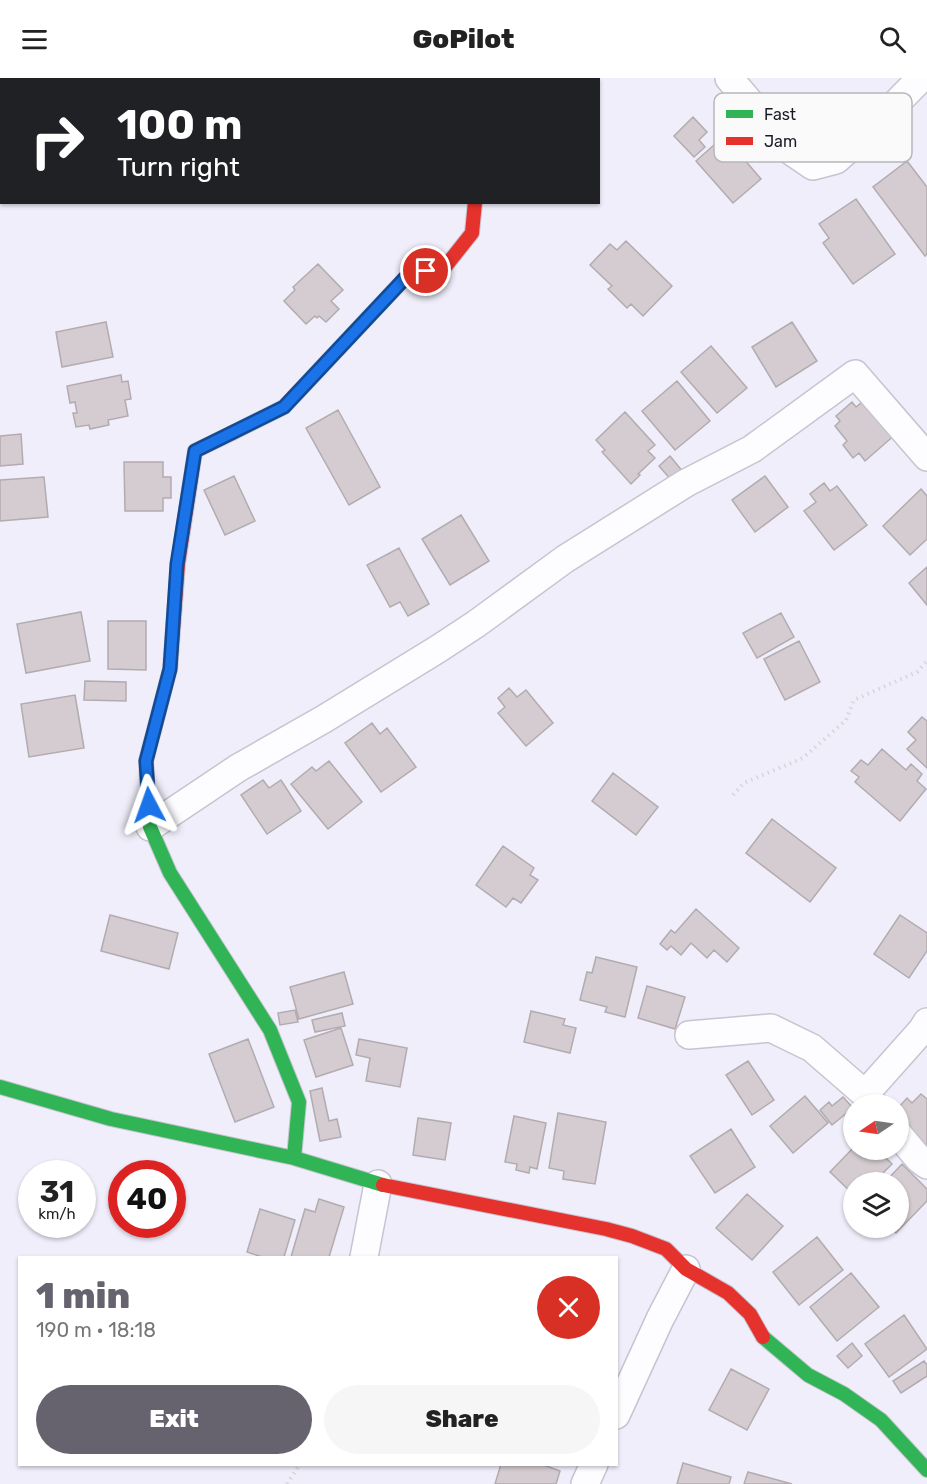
<!DOCTYPE html>
<html lang="en">
<head>
<meta charset="utf-8">
<style>
	body { margin:0; font-family:Rubik,sans-serif; background:#f6f6f6; color:#222; height:100vh; display:flex; flex-direction:column; font-size:22px; white-space:nowrap }
	* { box-sizing:border-box; margin:0 }
	p { font-size:20px; color:#767676 }
	.icon { flex:none; width:33px; height:33px; fill:none; stroke:currentColor; stroke-width:2; stroke-linecap:round; stroke-linejoin:round }
	.map { position:relative; flex:1; overflow:hidden }
	.side { position:absolute; left:18px; top:1178px; width:600px; height:210px; display:flex; flex-direction:column; background:#fff; border-radius:0px; box-shadow:0 2px 4px #0004 }
	.side>* { flex:none }
	.hud { position:absolute; left:0px; top:0px; width:600px; height:126px; box-shadow:0 2px 4px #0004; background:#202124; color:#fff; overflow:hidden }
	.needle { width:39px; rotate:257deg }
	.buttons { position:absolute; left:843px; top:1016px; display:grid; gap:12px }
	.buttons a { display:grid; place-items:center; width:66px; height:66px; border-radius:50%; background:#fff; box-shadow:0 2px 4px #0004; font-size:30px }
	.speed { position:absolute; left:18px; top:1082px; display:flex; gap:12px; font-size:30px; font-weight:700; text-align:center }
	.speed>* { display:grid; place-content:center; width:78px; height:78px; border-radius:50%; background:#fff; box-shadow:0 2px 4px #0004; line-height:1 }
	.speed small { font-size:15px; font-weight:400 }
	.speed .limit { border:9px solid #d22; background:#fff; color:#111 }
	.pin { position:absolute; display:grid; place-items:center; width:51px; height:51px; color:#fff; margin:-26px; border:3px solid #fff; border-radius:50%; box-shadow:0 2px 6px #0007 }
	.me { position:absolute; width:66px; margin:-33px; rotate:356deg; stroke-linejoin:round; filter:drop-shadow(0 0 4px #0008) }
	.turn { display:flex; align-items:center; gap:21px; height:126px; padding:0 18px; font-size:27px }
	.turn .icon { width:78px; height:78px; stroke-width:2.5 }
	.turn b { display:block; font-size:42px; line-height:51px }
	.round { display:grid; place-items:center; flex:none; width:63px; height:63px; border-radius:32px; background:#f6f6f6 }
	.headline { display:flex; align-items:center; justify-content:space-between; height:102px; padding:0 18px }
	h1 { font-size:36px; font-weight:800; line-height:45px; color:#66636f }
	.action { display:flex; gap:12px; margin-top:auto; padding:12px 18px }
	.action a { flex:1; height:69px; border-radius:36px; background:#66636f; color:#fff; font-size:24px; font-weight:800; line-height:69px; text-align:center }
	.action a+a { background:#f6f6f6; color:#222 }
	header { display:flex; justify-content:space-between; align-items:center; height:78px; padding:0 18px; background:#fff; font-size:27px; font-weight:800 }
	.map>svg:first-child { display:block }
</style>
</head>
<body>
<header><svg class="icon" aria-label="menu" viewBox="0 0 24 24"><path d="M4 6h16M4 12h16M4 18h16"/></svg>GoPilot<svg class="icon" aria-label="search" viewBox="0 0 24 24"><circle cx="10" cy="10" r="6"/><path d="M15 15l6 6"/></svg></header>
<div class="map">
<svg width="927" height="1406" viewBox="0 0 927 1406">
	<rect width="100%" height="100%" fill="#f0eefa"/>
	<path fill="#d4ccd0" stroke="#b2abaf" stroke-width="1.5" d="M693,39L707,54L699,62L705,69L694,79L674,58Z
		M724,58L761,101L733,125L696,83Z
		M907,83L927,109V176L925,178L873,109Z
		M856,121L895,176L853,206L823,165L829,160L819,146Z
		M626,163L672,208L643,238L631,226L627,230L608,211L612,208L590,187L610,166L617,172Z
		M318,186L343,212L331,223L339,231L326,244L319,238L317,240L315,238L306,246L284,223L295,212L293,209Z
		M106,244L113,279L62,289L56,254Z
		M792,244L817,283L776,309L752,269Z
		M711,268L747,310L717,335L681,294Z
		M121,297L122,304L128,303L131,321L125,322L128,338L108,342L109,347L90,351L89,347L76,349L73,335H77L75,324L70,325L67,308Z
		M677,303L710,343L675,372L642,333Z
		M867,320L897,355L865,383L859,375L853,380L843,367L847,363L835,348L840,343L836,338L852,324L856,329Z
		M338,332L380,409L349,427L306,350Z
		M625,334L655,367L648,373L655,380L638,396L640,397L631,406L602,374L605,372L596,362Z
		M21,356L23,386L0,388V358Z
		M670,378L683,394L672,403L659,388Z
		M124,384H163V399H171V420H163V433H125Z
		M234,398L255,443L225,457L204,412Z
		M765,398L788,429L755,454L732,422Z
		M44,399L48,439L0,443V402Z
		M824,405L830,413L837,408L867,447L834,472L804,433L816,424L810,416Z
		M921,411L927,418V461L910,477L883,448Z
		M461,437L489,483L450,507L422,461Z
		M399,470L429,526L408,538L400,524L390,529L367,487Z
		M927,489V527L909,505Z
		M81,534L90,583L26,595L17,546Z
		M781,535L794,559L757,580L743,555Z
		M108,543H146V592L108,591Z
		M799,563L820,604L785,622L764,581Z
		M85,603L126,604V623L84,622Z
		M509,610L517,619L526,612L553,645L526,668L498,635L505,629L498,620Z
		M75,617L84,670L29,679L21,626Z
		M922,639L927,643V690L907,671L916,662L908,654Z
		M372,645L380,656L387,650L416,689L381,714L345,665Z
		M882,671L906,692L911,686L922,696L917,703L926,711L900,743L855,704L859,699L851,693L861,682L868,687Z
		M329,683L362,724L328,751L291,706L312,689L316,693Z
		M613,695L658,729L636,757L592,723Z
		M263,702L269,710L281,702L301,733L267,756L241,717Z
		M772,741L836,790L810,824L746,775Z
		M503,768L534,790L530,797L538,802L521,825L513,820L506,829L476,807Z
		M696,831L739,870L727,884L714,872L707,880L691,865L681,877L671,868L667,872L660,866L671,852L675,855Z
		M110,837L178,855L169,891L101,873Z
		M900,837L927,855V873L909,900L874,876Z
		M596,879L637,889L625,939L605,934L607,929L580,922L587,894L592,895Z
		M344,894L353,926L299,941L290,909Z
		M647,908L685,919L675,951L638,940Z
		M295,932L298,944L280,947L278,935Z
		M531,933L565,941L563,947L576,950L570,975L524,964Z
		M342,935L345,948L315,954L312,942Z
		M341,950L353,987L316,999L304,962Z
		M248,961L274,1029L235,1044L209,976Z
		M359,961L407,970L400,1009L366,1003L370,980L356,977Z
		M748,983L774,1022L752,1037L726,997Z
		M322,1010L329,1043L337,1041L341,1059L320,1063L310,1013Z
		M921,1016L927,1021V1075L898,1049V1041L903,1036L898,1032V1030L907,1020L912,1025Z
		M805,1018L828,1045L793,1075L770,1048Z
		M843,1019L853,1030L832,1047L820,1032L829,1024L832,1028Z
		M558,1035L606,1044L595,1106L563,1101L564,1093L549,1090Z
		M514,1038L546,1045L537,1091L530,1089L529,1095L516,1092L517,1086L505,1084Z
		M418,1040L451,1045L445,1082L413,1077Z
		M731,1051L755,1089L715,1115L690,1078Z
		M854,1069V1071H877L892,1086L874,1104H854V1117L830,1094Z
		M902,1086L927,1111V1123L896,1155L890,1149H898V1104H885Z
		M747,1116L783,1148L752,1182L716,1150Z
		M319,1121L344,1129L329,1179H291L305,1131L315,1134Z
		M260,1131L295,1142L284,1179H262L247,1174Z
		M817,1159L843,1192L799,1227L773,1194Z
		M851,1195L879,1229L837,1263L810,1229Z
		M904,1237L927,1271L889,1299L865,1266Z
		M852,1265L862,1278L848,1290L837,1278Z
		M924,1283L927,1287V1298L901,1315L893,1303Z
		M731,1291L769,1311L747,1352L709,1332Z
		M683,1385L731,1399L729,1406H677Z
		M501,1386H541L560,1393L556,1406H495Z
		M748,1394L792,1406H744Z"/>
	<g fill="none" stroke-linecap="round" stroke-linejoin="round">
		<g stroke="#c6c4d0" stroke-width="30">
			<path id="street" d="M729,0L791,73L813,88L836,82L873,49L921,0
				M150,749L238,690L324,641L438,571L476,546L565,481L686,405L752,371L855,296L927,379
				M689,957L771,950L812,970L865,1016L873,1026
				M865,1016L922,952L927,944
				M898,1056L919,1081L927,1087
				M364,1179L378,1106
				M616,1337L660,1241L686,1191
				M585,1406L594,1386"/>
		</g>
		<g stroke="#c6c4d0" stroke-width="16">
			<path id="fast" d="M232,355L284,329L407,198L431,192
				M148,719L150,749L170,795L270,952L299,1024L294,1080
				M0,1009L111,1041L294,1080L383,1107
				M763,1259L808,1297L844,1316L881,1342L927,1392"/>
		</g>
		<g stroke="#c6c4d0" stroke-width="16">
			<path id="jam" d="M431,192L445,189L472,155L475,124
				M148,719L146,683L170,591L178,486L195,373L232,355
				M383,1107L606,1151L632,1158L666,1171L686,1191L728,1215L750,1236L763,1259"/>
		</g>
		<path stroke="#d6d5d9" stroke-width="4" stroke-dasharray="1.5 4.5" stroke-linecap="butt" d="M733,717L744,705L803,680L846,642L854,622L917,594L927,583
			M287,1406L300,1386"/>
		<use href="#street" stroke="#fdfcfe" stroke-width="27"/>
		<use href="#fast" stroke="#30b455" stroke-width="14"/>
		<use href="#jam" stroke="#e5322d" stroke-width="14"/>
	</g>
	<g fill="none" stroke-linecap="round" stroke-linejoin="round">
		<g stroke="#114b97" stroke-width="15">
			<path id="route" d="M149,727L146,683L170,591L177,486L195,373L284,329L407,198L426,193"/>
		</g>
		<use href="#route" stroke="#1a73e8" stroke-width="10"/>
	</g>
	<rect x="714" y="15" width="198" height="69" rx="9" fill="#fafafa" stroke="#b7b6ba" stroke-width="1.5"/>
	<rect x="726" y="32" width="27" height="8" fill="#30b455"/>
	<rect x="726" y="59" width="27" height="8" fill="#e5322d"/>
	<g font-size="16" fill="#1b1824">
		<text x="764" y="42">Fast</text>
		<text x="764" y="69">Jam</text>
	</g>
</svg>
<div class="buttons">
<a><svg class="needle" viewBox="-14 -14 28 28"><path d="M0-13l5 13h-10z" fill="#e53935"/><path d="M0 13l5-13h-10z" fill="#767676"/></svg></a>
<a><svg class="icon" aria-label="layers" viewBox="0 0 24 24"><path d="M12 4l9 5-9 5-9-5zM3 14l9 5 9-5"/></svg></a>
</div>
<div class="speed"><div>31<small>km/h</small></div><div class="limit">40</div></div>
<div class="pin" style="left:426px;top:193px;background:#d93025"><svg class="icon" aria-label="arrive" viewBox="0 0 24 24"><path d="M6 21V4h12l-3 4 3 4H6"/></svg></div>
<svg class="me" style="left:149px;top:727px" viewBox="-20 -20 40 40"><path d="M0-17L14 15 0 8-14 15z" fill="#1a73e8" stroke="#fff" stroke-width="4"/></svg>
<div class="hud">
<div class="turn"><svg class="icon" aria-label="right" viewBox="0 0 24 24"><path d="M7 20v-9h11M14 6l5 5-5 5"/></svg><div><b>100 m</b>Turn right</div></div>
</div>
<section class="side">
<div class="headline"><div><h1>1 min</h1><p>190 m · 18:18</p></div><a class="round" style="background:#d93025;color:#fff"><svg class="icon" aria-label="close" viewBox="0 0 24 24"><path d="M6 6l12 12M18 6L6 18"/></svg></a></div>
<div class="action"><a>Exit</a><a>Share</a></div>
</section>
</div>
</body>
</html>
